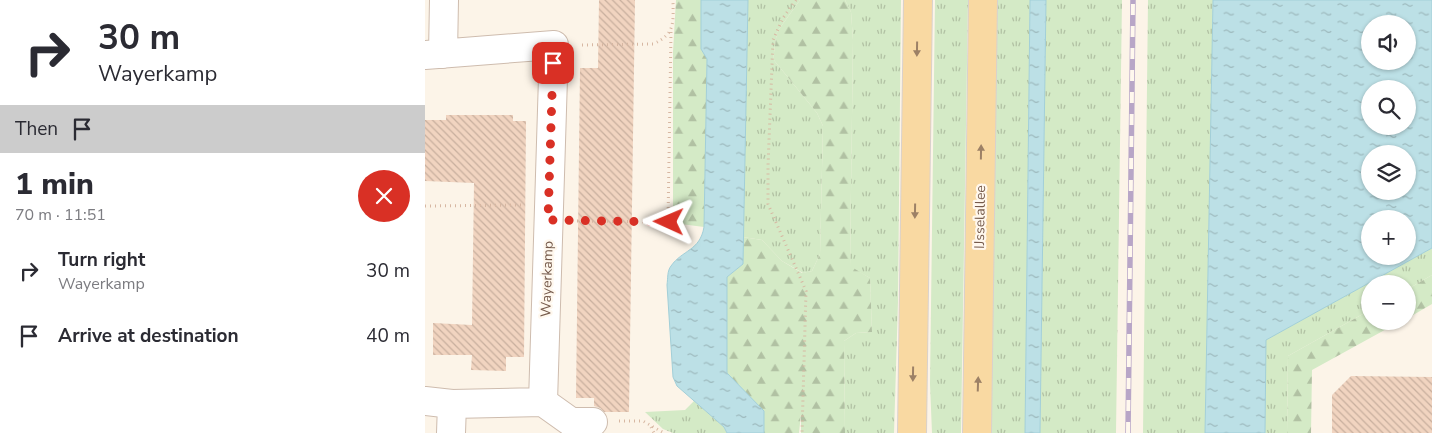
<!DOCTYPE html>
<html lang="en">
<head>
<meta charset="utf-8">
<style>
	body { margin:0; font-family:"Nunito Sans",sans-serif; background:#f7f7f7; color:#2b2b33; height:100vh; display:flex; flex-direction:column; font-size:19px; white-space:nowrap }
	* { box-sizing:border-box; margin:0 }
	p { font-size:16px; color:#7c7c81 }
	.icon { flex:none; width:28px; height:28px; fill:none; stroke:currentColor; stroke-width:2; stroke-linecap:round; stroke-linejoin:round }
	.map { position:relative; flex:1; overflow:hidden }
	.panel { display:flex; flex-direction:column; background:#fff; width:425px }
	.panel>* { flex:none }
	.guide { background:#fff; color:#2b2b33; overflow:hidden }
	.tools { position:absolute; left:936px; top:15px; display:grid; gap:10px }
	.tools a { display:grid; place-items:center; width:55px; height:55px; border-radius:50%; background:#fff; box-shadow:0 1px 4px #0004; font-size:25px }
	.pin { position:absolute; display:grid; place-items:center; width:42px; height:42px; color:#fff; margin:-21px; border-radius:10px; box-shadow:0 2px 8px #0006 }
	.me { position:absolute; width:55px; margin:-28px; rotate:271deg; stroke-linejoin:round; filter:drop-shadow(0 0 4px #0008) }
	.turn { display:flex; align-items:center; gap:18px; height:105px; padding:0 15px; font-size:22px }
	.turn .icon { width:65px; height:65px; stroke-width:2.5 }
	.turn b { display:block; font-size:35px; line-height:42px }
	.then { display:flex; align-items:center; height:48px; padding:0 15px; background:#0003; gap:10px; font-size:19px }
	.round { display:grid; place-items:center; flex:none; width:52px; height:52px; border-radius:26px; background:#f7f7f7 }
	.head { display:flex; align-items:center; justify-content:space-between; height:85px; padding:0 15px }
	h1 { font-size:30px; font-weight:800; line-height:38px }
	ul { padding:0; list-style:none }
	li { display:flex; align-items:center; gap:15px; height:65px; padding:0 15px }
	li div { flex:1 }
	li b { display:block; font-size:19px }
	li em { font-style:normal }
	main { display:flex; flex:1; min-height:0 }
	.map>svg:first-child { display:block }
</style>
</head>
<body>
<main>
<section class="panel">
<div class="guide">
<div class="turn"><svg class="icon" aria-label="right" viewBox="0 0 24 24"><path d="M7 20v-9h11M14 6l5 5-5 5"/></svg><div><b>30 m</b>Wayerkamp</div></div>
<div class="then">Then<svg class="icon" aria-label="arrive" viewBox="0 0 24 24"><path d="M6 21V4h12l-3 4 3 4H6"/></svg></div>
</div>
<div class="head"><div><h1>1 min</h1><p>70 m · 11:51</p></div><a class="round" style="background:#d93025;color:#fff"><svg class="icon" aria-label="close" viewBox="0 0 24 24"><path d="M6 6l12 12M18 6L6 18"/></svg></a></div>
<ul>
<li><svg class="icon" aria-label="right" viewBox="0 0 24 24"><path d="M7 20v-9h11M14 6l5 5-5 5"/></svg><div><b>Turn right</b><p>Wayerkamp</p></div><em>30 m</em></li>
<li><svg class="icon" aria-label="arrive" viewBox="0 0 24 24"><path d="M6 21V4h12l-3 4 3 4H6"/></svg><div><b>Arrive at destination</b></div><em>40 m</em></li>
</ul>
</section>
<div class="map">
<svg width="1007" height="433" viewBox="0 0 1007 433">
	<defs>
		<pattern id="grass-tufts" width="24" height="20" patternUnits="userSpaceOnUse" patternTransform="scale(1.25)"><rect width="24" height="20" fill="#d4eac6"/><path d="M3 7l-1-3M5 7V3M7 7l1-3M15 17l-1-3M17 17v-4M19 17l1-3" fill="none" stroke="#b1c1a3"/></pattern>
		<pattern id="forest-firs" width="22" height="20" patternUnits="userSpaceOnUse" patternTransform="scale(1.25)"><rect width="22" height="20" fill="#d4eac6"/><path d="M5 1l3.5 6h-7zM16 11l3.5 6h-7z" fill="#b1c1a3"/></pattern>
		<pattern id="water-ripples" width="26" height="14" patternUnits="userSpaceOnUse" patternTransform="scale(1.25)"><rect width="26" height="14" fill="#bce0e6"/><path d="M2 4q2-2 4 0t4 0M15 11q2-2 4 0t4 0" fill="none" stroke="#9db9bd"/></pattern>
		<pattern id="building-back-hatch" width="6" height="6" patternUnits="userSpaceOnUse" patternTransform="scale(1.25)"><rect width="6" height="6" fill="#f1d4c0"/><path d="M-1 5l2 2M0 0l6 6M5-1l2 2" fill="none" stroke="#c8af9e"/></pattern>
	</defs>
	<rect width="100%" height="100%" fill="#fcf4e8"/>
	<path fill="url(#grass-tufts)" d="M323,0H375L352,32L348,59L392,113L398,126L395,254L387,271L378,273L357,261L337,240L318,237Z
		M420,0H476L473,302L469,433H420L419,341L431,333L447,332L445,278L425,267L428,40L426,12Z
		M510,0H543L536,433H507L505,384Z
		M572,0H605L600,433H566Z
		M621,0H697L691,433H615Z
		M723,0H788L780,433H718Z
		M1007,248V275L983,289L982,284H945V310L863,356L862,433H840V340Z
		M269,401L299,427L302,433H248L238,429L220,412L260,410Z"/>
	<path fill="url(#forest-firs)" d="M251,0H276V49L282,59L279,227L248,223V52Z
		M375,0H420L426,12L428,40L425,266L445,278L447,332L431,333L419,341L420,433H376V414L374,433H339V411L302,374V277L318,264V237L337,240L357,261L377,273L387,271L395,254L398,126L392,113L348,59L352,32Z
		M1007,275V304L983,318V289Z
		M945,310V321H976L887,370L886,433H862L863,356Z"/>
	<path fill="url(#water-ripples)" stroke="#a2cfd8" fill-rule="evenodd" d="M276,0H323L318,264L302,277V373L339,411V433H302L299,427L252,386L248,377L242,285C243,278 242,271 246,266C257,250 275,251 279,227L282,59L276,49Z
		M605,0H621L615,433H600Z
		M788,0H1007V248L841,340L840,433H780ZM945,24H982V61H945ZM945,89H982V126H945ZM945,154H982V191H945ZM945,219H982V256H945Z"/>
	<path fill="url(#building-back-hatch)" d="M174,0H210L204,412H179L175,408L169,406V398H151L155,68H173Z
		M21,115H88V121H101L99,357H81V371L46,370L47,355H8V323L47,325L49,183L0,181V120H21Z
		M926,376L1007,377V433H907V395Z"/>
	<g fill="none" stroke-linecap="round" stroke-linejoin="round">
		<g stroke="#cebcae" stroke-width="30">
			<path id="minor" d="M18,54L19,0
				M0,55L129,45L118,402
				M0,401L27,404L118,402L146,422H168
				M26,433L27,404"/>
		</g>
		<g stroke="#d9d1cd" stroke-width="30">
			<path id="major" d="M487,433L493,0
				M552,433L558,0"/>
		</g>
		<path stroke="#d7b7a2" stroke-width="3" stroke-dasharray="1 4" stroke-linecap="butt" d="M371,0L358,18L348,40L343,166V204L381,291L377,433
			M157,45L228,44C251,34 248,22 248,0
			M0,206L98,205
			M152,221L243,222L246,30
			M194,421H218L239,433
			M226,427L229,433"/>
		<use href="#minor" stroke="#fff" stroke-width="28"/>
		<use href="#major" stroke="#f9d9a2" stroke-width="28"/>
		<g stroke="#b8a6c7" stroke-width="5.5">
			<path id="rail" d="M703,433L708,0"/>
		</g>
		<use href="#rail" stroke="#fff8ee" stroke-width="4" stroke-dasharray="11" stroke-linecap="butt"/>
	</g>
	<defs><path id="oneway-solid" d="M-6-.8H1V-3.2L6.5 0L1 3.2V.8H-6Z" transform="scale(1.25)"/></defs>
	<g fill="#9d8166">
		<use href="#oneway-solid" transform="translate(492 49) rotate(91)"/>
		<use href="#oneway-solid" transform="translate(556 152) rotate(-89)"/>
		<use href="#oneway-solid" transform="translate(490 211) rotate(91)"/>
		<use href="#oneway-solid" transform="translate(488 374) rotate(91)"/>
		<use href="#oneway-solid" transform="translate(553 384) rotate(-88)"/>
	</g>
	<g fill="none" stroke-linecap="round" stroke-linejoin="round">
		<path stroke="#d93025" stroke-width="9" stroke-dasharray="0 16.2" d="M128,63L123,220L244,222"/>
	</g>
	<g text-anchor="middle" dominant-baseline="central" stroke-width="4.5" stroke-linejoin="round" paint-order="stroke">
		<g font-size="14" fill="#765b4c" stroke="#fff8ee">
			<text transform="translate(555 217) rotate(-89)">IJsselallee</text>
			<text transform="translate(122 279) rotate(-88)">Wayerkamp</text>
		</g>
	</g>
</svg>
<div class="tools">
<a><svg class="icon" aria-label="sound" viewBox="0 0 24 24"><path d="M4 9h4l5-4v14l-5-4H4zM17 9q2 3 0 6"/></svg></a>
<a><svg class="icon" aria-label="search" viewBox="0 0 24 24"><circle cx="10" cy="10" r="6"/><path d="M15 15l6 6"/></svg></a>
<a><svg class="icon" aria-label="layers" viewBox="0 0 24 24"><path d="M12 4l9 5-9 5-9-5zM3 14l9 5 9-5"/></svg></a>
<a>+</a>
<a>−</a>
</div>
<div class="pin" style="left:128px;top:63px;background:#d93025"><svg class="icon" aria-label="arrive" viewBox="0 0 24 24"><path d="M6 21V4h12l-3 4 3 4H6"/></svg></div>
<svg class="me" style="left:244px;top:222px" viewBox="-20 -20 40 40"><path d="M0-17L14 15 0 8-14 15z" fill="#d93025" stroke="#fff" stroke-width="4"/></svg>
</div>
</main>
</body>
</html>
